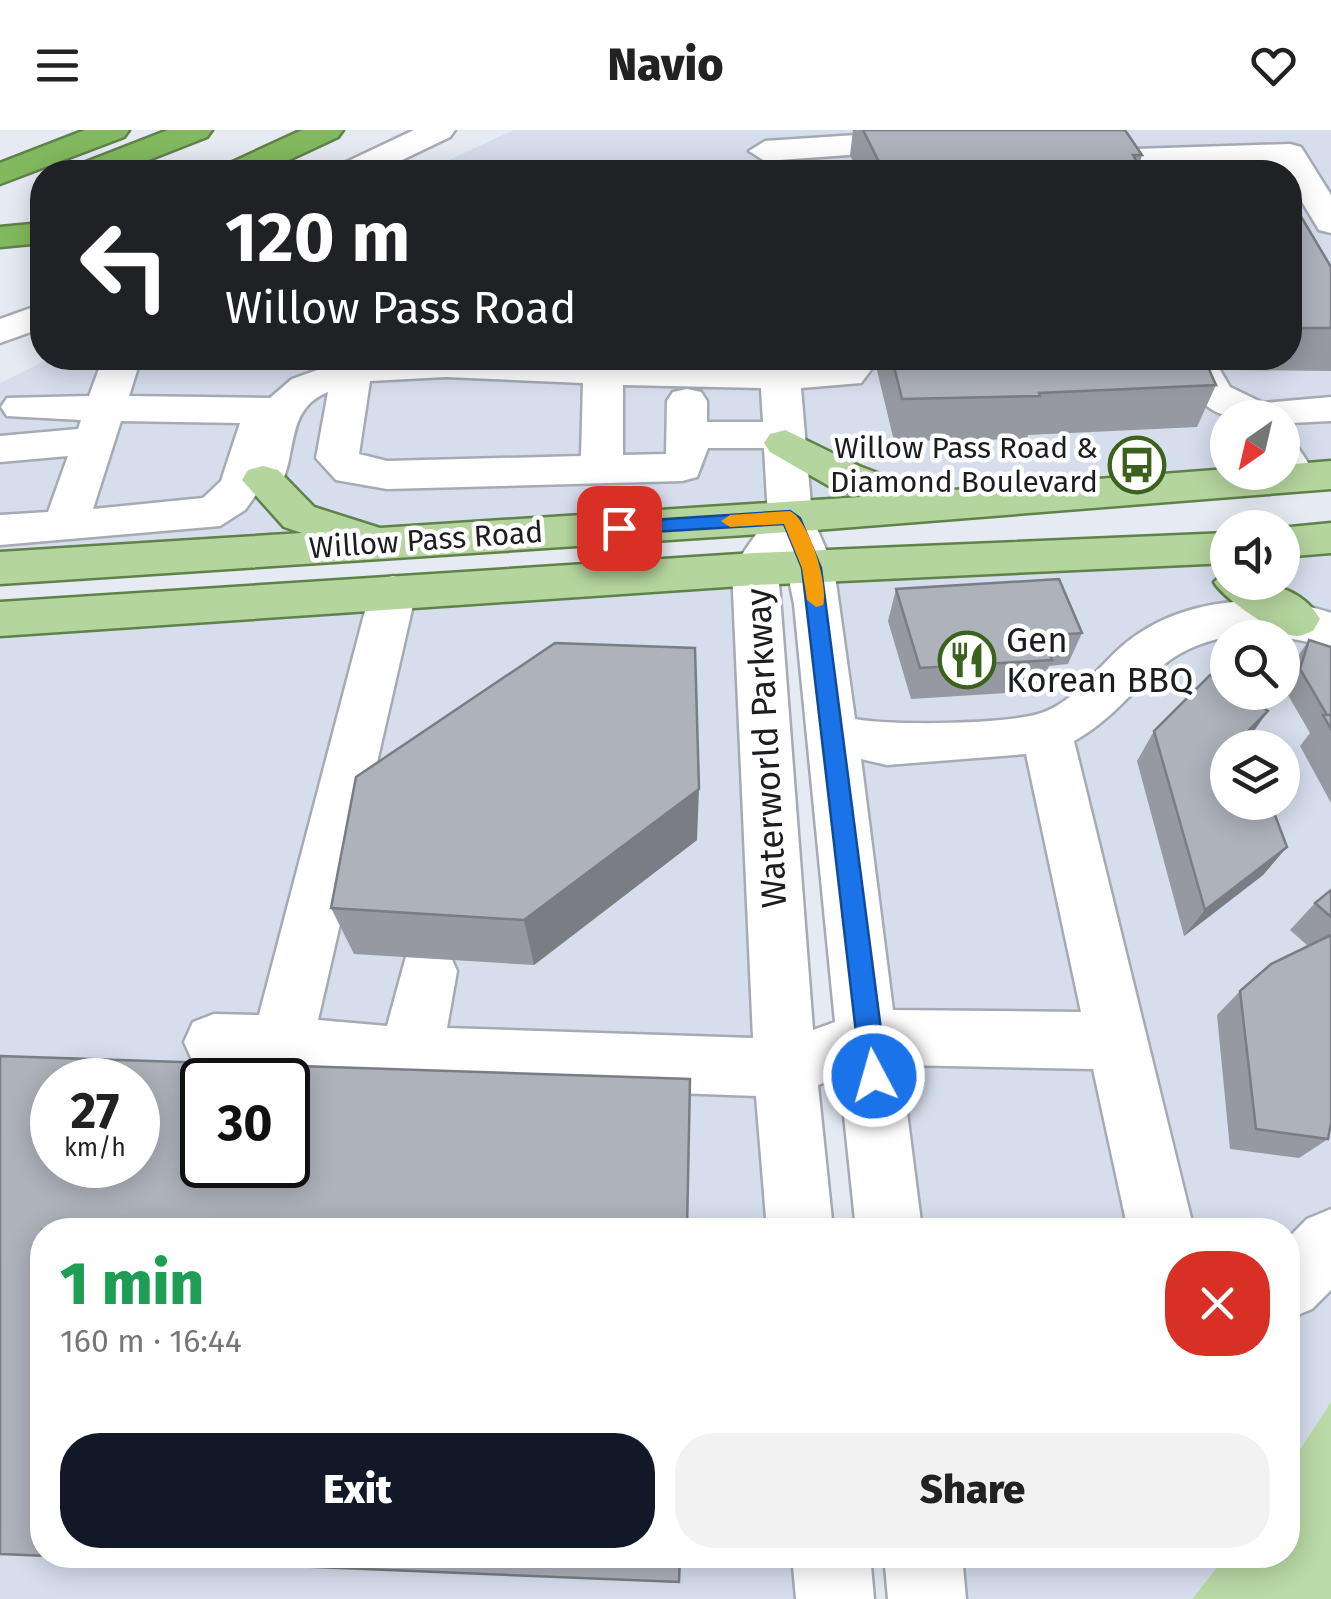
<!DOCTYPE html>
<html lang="en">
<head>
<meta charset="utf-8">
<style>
	body { margin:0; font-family:"Fira Sans",sans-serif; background:#f2f2f2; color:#222; height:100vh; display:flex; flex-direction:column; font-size:38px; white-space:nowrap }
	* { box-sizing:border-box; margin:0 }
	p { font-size:32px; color:#767676 }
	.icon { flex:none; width:55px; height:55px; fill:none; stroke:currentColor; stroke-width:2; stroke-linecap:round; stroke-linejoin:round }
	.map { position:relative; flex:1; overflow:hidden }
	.sheet { position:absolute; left:30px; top:1088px; width:1270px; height:350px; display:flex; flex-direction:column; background:#fff; border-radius:40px; box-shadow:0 5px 25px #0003 }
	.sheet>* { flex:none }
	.banner { position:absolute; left:30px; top:30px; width:1272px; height:210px; border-radius:40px; box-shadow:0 5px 25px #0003; background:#202124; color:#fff; overflow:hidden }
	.needle { width:65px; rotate:214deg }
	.fabs { position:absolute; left:1210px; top:270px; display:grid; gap:20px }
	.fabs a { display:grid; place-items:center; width:90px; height:90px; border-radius:50%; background:#fff; box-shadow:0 5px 25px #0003; font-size:50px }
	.speed { position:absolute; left:30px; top:928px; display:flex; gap:20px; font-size:50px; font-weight:700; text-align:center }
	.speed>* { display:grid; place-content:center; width:130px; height:130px; border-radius:50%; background:#fff; box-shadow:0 5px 25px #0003; line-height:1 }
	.speed small { font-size:25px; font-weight:400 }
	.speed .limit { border:5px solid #111; border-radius:15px; background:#fff; color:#111 }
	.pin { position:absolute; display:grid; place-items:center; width:85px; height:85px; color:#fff; margin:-42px; border-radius:20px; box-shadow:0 5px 15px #0006 }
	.me { position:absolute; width:110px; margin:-55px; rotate:354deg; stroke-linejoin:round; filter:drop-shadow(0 0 8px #0008) }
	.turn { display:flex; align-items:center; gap:35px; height:210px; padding:0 30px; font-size:45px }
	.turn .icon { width:130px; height:130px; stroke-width:2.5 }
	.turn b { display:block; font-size:70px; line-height:85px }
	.round { display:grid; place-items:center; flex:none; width:105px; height:105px; border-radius:40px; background:#f2f2f2 }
	.overview { display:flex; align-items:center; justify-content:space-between; height:170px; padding:0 30px }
	h1 { font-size:60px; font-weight:800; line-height:75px; color:#1e9e55 }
	.cta { display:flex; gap:20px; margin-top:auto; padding:20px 30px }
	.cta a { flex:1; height:115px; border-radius:40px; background:#111827; color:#fff; font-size:40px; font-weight:800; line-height:115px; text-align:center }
	.cta a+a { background:#f2f2f2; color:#222 }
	header { display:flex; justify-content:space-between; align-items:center; height:130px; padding:0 30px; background:#fff; font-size:45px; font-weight:800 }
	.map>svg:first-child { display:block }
</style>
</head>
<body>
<header><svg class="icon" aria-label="menu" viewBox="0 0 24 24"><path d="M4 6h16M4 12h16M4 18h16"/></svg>Navio<svg class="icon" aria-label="heart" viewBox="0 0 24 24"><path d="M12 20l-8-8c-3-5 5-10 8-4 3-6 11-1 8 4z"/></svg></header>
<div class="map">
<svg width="1331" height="1469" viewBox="0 0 1331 1469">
	<rect width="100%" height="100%" fill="#e6eaf3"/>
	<path fill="#d6dded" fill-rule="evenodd" d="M514,0H1331V345L0,438V253L51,228H1290V42H423ZM1228,288H1282V342H1228Z
		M1331,408V1272L1288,1338V1100H889L811,438L1227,417L1228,452H1282L1283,412ZM1228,508H1282V562H1228ZM1228,618H1282V672H1228Z
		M755,439L800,1100H42V1425H831L835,1469H0V489ZM52,950H138V1035H52ZM202,950H288V1035H202Z
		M923,1425H1227L1192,1469H927Z"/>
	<path fill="#b9d9a6" d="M1331,1272V1469H1192L1227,1425H1288V1338Z"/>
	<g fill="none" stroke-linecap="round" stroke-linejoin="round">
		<g stroke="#a6aab3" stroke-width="5">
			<path id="minor" d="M414,0H455L450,7L377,42H336L340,35Z
				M933,0H1087L1071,9L765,31L749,21L765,11Z
				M1290,14L1301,17L1331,65V103L1319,100L1290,52V42L1280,34L1105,40L1089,30L1105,20Z
				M42,174V198L0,213V189Z
				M103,228H141L129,266L270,268L292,249L351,228L760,234V228H798L799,234L880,228L861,253L801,258L812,387L834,438L855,589C891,596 1004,594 1038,584C1076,573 1098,535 1127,512C1182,468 1266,461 1331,483V518C1273,501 1212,496 1162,536C1130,562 1112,590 1074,611L1194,1100H1128L1093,939L901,935L922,1100H856L840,947L818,955L833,1100H767L756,966L349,951L298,944L288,967V950H233L237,940H214L193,932L184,912L193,892L214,884L259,885L370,462L377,450L393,446L409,450L416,462L318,890L387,896L407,823L428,815L449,823L457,841L447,898L753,908L732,439L768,387L764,318H708L697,347L682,351L387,359L336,350L316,328L328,262C283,280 299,326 278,360L258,362L245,380L220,396L0,415V385L48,382L68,326L0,332V306L78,299L81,290L7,286L1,277L7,268L89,266ZM446,247L583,253L581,326L387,331L359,324L370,251ZM623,255L761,258L763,292H707V271L701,262L687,259L673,262L667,271L666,324L623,325ZM121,291L240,293L221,351L203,368L93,379ZM785,430L794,474L835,892L813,900L778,440ZM1026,624L1081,882L893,880L861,629L887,635Z
				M1175,228H1213L1230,257L1263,273L1331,267V291L1290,293L1282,298V288C1214,288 1207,290 1175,228Z
				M1282,312L1297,316L1317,346L1311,356L1296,360L1281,356L1272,342H1282Z
				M1331,1079V1160L1312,1179L1288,1189V1108L1307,1089Z
				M792,1425H870L874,1469H796Z
				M884,1425H962L966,1469H888Z"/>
		</g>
		<g stroke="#5f8249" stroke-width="5">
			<path id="major" d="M785,300L859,336L927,362L1228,339L1282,342V335L1331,331V359L790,402L0,454V422L302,403L284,397L242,350L248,340L263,336L278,340L314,377L380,398L861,367L829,356L770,322L764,313L770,304Z
				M1331,393V423L1282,427L1280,398Z
				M1228,403V433L755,455L0,506V472L755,423Z
				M1228,439V452C1263,452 1300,455 1320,489L1313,501C1307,503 1302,506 1297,506C1277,506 1223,468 1214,452Z"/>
		</g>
		<g stroke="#5f8249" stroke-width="5">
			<path id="highway" d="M85,0H129L124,7L0,54V33Z
				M168,0H212L207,7L118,42H74L78,35Z
				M302,0H343L338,7L263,42H222L226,35Z
				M42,93V113L0,117V97Z"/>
		</g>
		<use href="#minor" fill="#fff" fill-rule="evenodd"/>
		<use href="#major" fill="#b5d59e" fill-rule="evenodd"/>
		<use href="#highway" fill="#83b95e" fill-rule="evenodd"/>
	</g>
	<path fill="#9699a1" d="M853,0H1125L1142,25L1137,42H858L850,25Z
		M1290,68L1331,137V241L1235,240L1229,228H1290Z
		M876,228H1204L1216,255L1197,297L1028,305L1027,309L894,311L875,232Z
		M896,459L1082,503L1068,534L1049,536L1039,561L911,569L888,491Z
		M1309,510L1331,517V673L1300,616L1310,603L1285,560L1294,532Z
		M1154,601L1247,612L1287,717L1263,745L1184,806L1137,631Z
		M697,710L534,835L354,824L331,778Z
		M1331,760V993L1328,1009L1299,1028L1230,1019L1217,885L1240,861L1308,816L1290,800L1315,773Z"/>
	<path fill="#7a7d83" d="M1268,581L1247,611L1241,618L1244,605Z
		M699,659L697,710L534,835L524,790Z
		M1287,717L1263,745L1184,806L1205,780Z"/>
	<path fill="#aeb2bb" stroke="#7a7d83" stroke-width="2.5" fill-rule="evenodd" d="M863,0H1125L1142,25H1133L1138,34H1125L1129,42H884Z
		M1290,68L1331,137V198H1290Z
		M892,228H1204L1216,255L1039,263L1040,266L902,269Z
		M1059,449L1082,503L1042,506L1052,530L920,538L896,459Z
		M1309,510L1331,517V585H1327L1300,539Z
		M555,513L695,518L699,659L524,790L331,778L356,647Z
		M1210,545L1228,556V562H1239L1268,581L1244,605L1249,618H1228V672H1270L1287,717L1205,780L1154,601Z
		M1323,585H1331V599Z
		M1331,760V787L1315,773Z
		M1331,805V993L1328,1009L1256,999L1240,861L1271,834Z
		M0,926L690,949L687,1100H42V1425H680L679,1452L0,1424ZM52,950H138V1035H52ZM202,950H288V1035H202Z"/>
	<path fill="#1a73e8" stroke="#114b97" stroke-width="2.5" d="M790,381L800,388L821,438L887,946L883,955L874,958L865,955L861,946L802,438L784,394L619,404L610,398L619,392Z"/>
	<path fill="#f59e0b" d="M790,381C809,390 829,455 823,475L816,477L807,470L802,438L784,394L730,397L721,391L730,385Z"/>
	<defs>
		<g id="bus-ring" transform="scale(2.875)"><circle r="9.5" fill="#fff" stroke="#3b621c" stroke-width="1.5"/><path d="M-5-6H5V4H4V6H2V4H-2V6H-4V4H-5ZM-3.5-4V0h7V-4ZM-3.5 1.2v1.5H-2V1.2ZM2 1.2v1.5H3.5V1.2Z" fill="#3b621c"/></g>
		<g id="restaurant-ring" transform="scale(2.875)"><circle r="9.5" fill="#fff" stroke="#3b621c" stroke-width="1.5"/><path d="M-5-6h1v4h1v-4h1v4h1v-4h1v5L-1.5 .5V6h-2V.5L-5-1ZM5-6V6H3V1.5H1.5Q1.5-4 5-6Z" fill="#3b621c"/></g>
	</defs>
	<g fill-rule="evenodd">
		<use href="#bus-ring" x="1137" y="335"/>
		<use href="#restaurant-ring" x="967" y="530"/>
	</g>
	<g text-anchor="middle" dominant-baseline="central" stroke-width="9" stroke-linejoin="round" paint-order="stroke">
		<g font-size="30" fill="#1c1d21" stroke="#fff" text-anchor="end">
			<text x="1098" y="318">Willow Pass Road &amp;<tspan x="1098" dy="34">Diamond Boulevard</tspan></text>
		</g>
		<g font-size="30" fill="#1c1d21" stroke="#fff">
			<text transform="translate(426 410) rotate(-4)">Willow Pass Road</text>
		</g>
		<g font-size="35" fill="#1c1d21" stroke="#fff" text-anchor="start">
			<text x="1006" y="510">Gen<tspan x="1006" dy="40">Korean BBQ</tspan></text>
		</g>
		<g font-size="35" fill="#1c1d21" stroke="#fff">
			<text transform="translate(766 618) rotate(-93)">Waterworld Parkway</text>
		</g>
	</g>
</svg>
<div class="fabs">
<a><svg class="needle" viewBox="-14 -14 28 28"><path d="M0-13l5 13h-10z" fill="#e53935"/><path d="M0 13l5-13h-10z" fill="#767676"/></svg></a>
<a><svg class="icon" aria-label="sound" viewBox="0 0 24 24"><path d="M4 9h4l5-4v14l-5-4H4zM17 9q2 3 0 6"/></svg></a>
<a><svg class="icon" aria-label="search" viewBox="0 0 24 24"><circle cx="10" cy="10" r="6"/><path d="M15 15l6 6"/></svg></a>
<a><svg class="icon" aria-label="layers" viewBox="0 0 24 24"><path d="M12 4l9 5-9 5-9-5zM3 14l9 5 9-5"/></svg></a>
</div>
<div class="speed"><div>27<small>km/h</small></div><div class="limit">30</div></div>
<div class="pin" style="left:619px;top:398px;background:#d93025"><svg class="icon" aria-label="arrive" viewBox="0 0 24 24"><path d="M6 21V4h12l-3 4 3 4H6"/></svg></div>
<svg class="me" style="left:874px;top:946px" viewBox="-20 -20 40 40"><circle r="17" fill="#1a73e8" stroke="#fff" stroke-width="3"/><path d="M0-11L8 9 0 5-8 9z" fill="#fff"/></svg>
<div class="banner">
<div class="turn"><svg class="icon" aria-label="left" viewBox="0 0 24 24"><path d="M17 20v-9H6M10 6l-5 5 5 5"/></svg><div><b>120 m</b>Willow Pass Road</div></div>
</div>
<section class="sheet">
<div class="overview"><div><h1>1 min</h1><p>160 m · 16:44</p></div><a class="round" style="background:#d93025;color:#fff"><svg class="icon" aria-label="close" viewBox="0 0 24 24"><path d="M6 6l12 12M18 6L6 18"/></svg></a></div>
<div class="cta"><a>Exit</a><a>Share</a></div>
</section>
</div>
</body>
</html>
